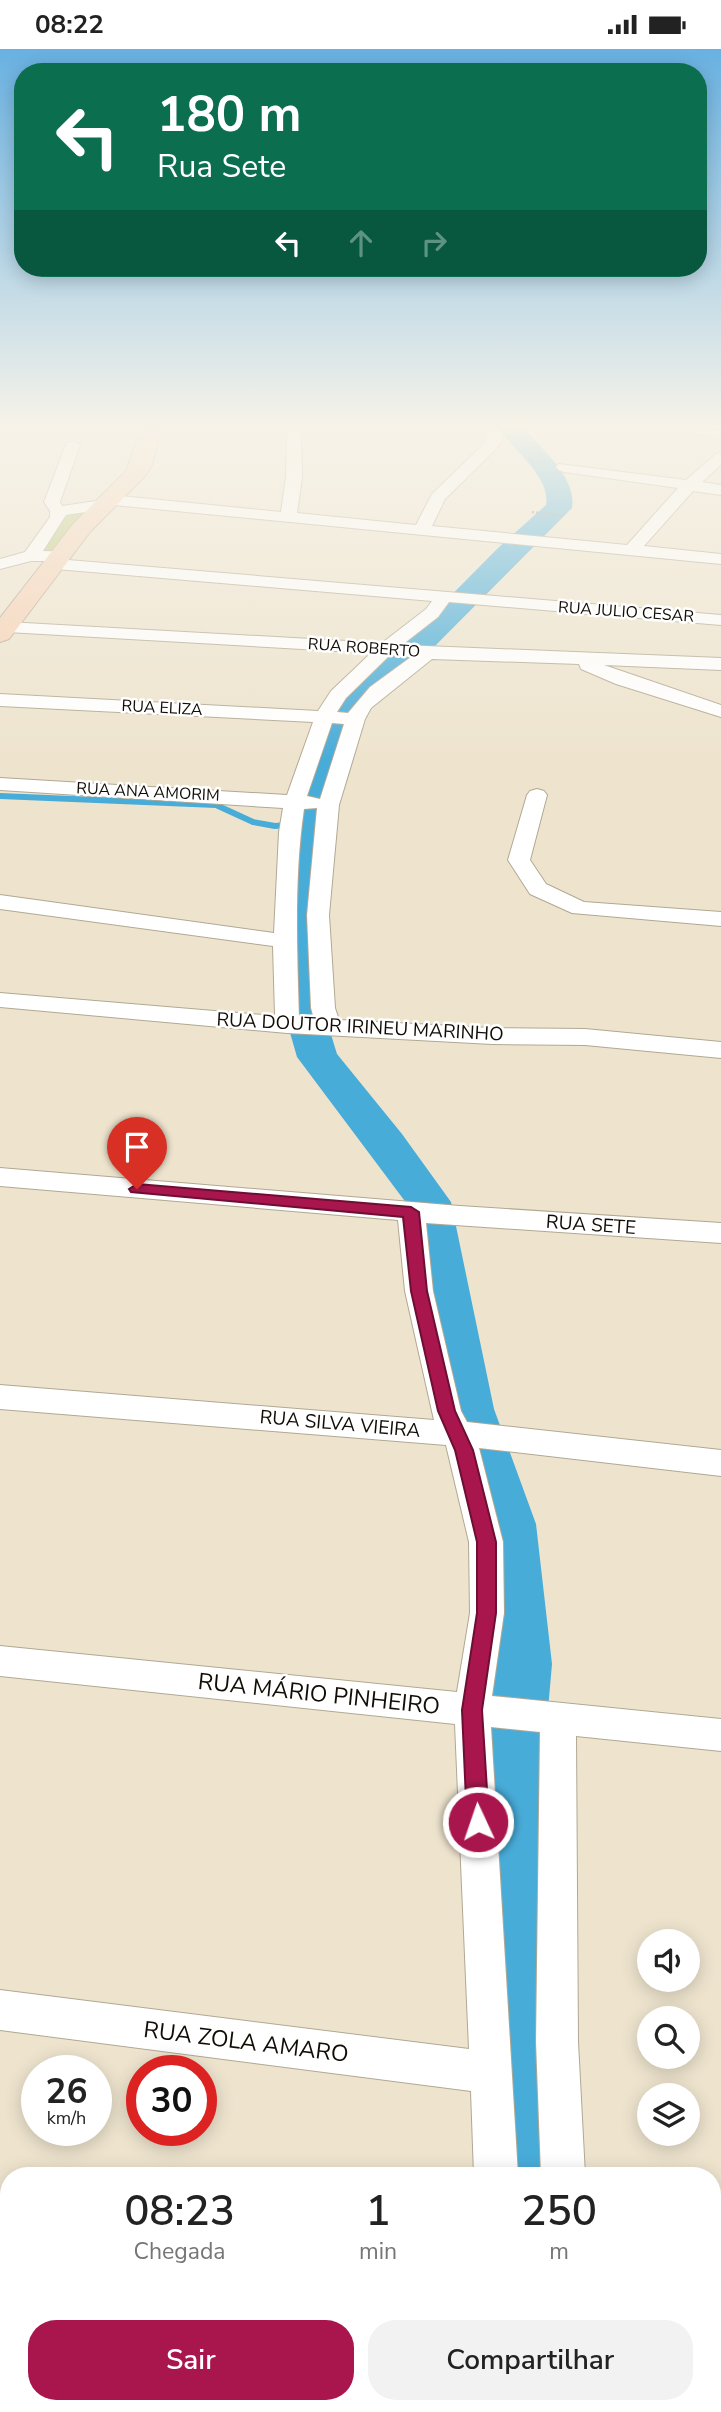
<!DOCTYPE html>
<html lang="pt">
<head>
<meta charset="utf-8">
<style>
	body { margin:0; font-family:"Nunito Sans",sans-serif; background:#f2f2f2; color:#222; height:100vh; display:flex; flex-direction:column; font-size:26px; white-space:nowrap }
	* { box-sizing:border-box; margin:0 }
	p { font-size:23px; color:#767676 }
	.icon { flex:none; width:38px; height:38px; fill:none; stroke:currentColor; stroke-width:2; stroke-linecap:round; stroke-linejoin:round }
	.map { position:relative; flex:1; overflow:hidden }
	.drawer { position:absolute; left:0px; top:2118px; width:721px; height:247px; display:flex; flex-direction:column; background:#fff; border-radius:28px 28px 0 0; box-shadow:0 4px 18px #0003 }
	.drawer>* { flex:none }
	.guide { position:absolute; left:14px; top:14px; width:693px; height:214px; border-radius:28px; box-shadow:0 4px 18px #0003; background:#0b6e4f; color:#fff; overflow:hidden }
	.fabs { position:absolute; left:637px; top:1880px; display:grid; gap:14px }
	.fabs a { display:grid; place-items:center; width:63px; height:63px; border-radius:50%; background:#fff; box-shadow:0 4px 18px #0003; font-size:35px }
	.speed { position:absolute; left:21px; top:2006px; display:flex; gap:14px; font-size:35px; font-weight:700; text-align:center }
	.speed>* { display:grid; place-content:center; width:91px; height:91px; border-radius:50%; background:#fff; box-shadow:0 4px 18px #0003; line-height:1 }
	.speed small { font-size:18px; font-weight:400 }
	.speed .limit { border:10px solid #d22; background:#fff; color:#111 }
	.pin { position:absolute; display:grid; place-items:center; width:60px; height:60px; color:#fff; margin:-72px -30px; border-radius:50% 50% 50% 0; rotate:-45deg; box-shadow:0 0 7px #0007 }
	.pin .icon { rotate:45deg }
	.me { position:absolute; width:77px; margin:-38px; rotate:357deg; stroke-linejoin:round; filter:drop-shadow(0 0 5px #0008) }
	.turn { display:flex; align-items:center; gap:24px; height:147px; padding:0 28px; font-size:32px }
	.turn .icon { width:91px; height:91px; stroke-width:2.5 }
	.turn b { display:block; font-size:49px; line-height:60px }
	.lanes { display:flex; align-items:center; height:66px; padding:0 28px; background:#0003; justify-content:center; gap:35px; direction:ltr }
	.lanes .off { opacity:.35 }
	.eta { display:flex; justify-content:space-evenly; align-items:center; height:119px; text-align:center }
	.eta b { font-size:42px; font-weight:600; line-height:49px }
	.button { display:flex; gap:14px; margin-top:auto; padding:14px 28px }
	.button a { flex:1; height:80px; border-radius:28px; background:#a9164e; color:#fff; font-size:28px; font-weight:600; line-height:80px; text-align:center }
	.button a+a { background:#f2f2f2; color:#222 }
	.status { display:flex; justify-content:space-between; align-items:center; height:49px; padding:0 35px; background:#fff; direction:ltr }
	.status svg { height:19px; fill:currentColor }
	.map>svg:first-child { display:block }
</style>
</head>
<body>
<div class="status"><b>08:22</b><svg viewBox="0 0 49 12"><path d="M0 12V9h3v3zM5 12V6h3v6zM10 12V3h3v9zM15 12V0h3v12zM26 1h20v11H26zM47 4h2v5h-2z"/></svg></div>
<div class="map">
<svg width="721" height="2363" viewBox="0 0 721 2363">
	<rect width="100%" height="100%" fill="#eee4ce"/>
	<path fill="#bcc778" d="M90,461L54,504L38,505L69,464Z"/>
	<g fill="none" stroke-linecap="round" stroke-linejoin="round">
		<path stroke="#48acd9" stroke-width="6" d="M0,747L216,756L253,773L275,777L310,774"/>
		<path fill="#48acd9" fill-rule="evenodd" d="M499,380H524C543,401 577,429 572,459L429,603L358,654L332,743L326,780L322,956L337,1005L402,1085L451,1153L494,1360L536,1475L552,1615L542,1729L550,1812L549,2011L553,2126H483L481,2011L488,1812L482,1729L494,1615L482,1475L444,1360L407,1155L297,1008L282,956L292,780L298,743L328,650L333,643L407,591L497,500L546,456C551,428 514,402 499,380Z"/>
		<g stroke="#b1a893" stroke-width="2">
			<path id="street" d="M287,380H301L302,428L297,464L416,476L432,445L484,395L486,380H500L502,392L495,401L445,450L432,477L627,496L678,439L564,423L559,421L556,418L559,415L686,431L716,405L721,403V416L702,433L721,436V446L693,442L644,497L721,505V515L114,456L107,460L66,466L43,502L69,503L71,507L68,511L721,566V576L449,553L438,568L402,596L721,609V621L604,616L721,656V668L616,635L581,620L579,615L432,610L371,659L365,670L339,756L329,866L335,959L339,971L492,979L585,980L721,993V1009L585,996L492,995L287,984L0,958V944L275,967L273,897L0,860V846L274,884L279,783L283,759L0,741V729L287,746L313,673L0,657V645L318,662L331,642L371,604L7,583L1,582L0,575L7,573L382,594L426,560L432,552L56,520L50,519L47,515L49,512H31L0,520V510L25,503L50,468V462L44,453L67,393H77L80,396L60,453L62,457L103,451L111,446L281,463L286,428ZM390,606L411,608L370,638L348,664L337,663L346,649ZM332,674L344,675L320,750L307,747ZM317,759L307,866L311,959L314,970L299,969C297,900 294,828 304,760Z
				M683,380L721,381V389L690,384Z
				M537,740L544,742L547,746L530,811L546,835L584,853L721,863V877L572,864L530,845L508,811L527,746L530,742Z
				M0,1119L460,1157L721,1174V1194L426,1174L433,1242L461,1362L467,1373L721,1401V1427L479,1399L503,1493L504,1564L492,1647L721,1670V1702L576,1687L578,1993L585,2126H541L536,1993L540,1683L491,1678L518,2126H474L471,2042L0,1981V1941L469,2000L455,1675L0,1627V1597L457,1643L470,1564L469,1493L446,1396L0,1360V1336L434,1371L405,1242L398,1171L0,1137Z
				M721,2242V2295L712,2299V2246Z
				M482,2356H529L530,2363H482Z
				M557,2356H604L606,2363H558Z
				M623,2356H674L671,2363H620Z"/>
		</g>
		<g stroke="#b1a893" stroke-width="2">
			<path id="secondary" d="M141,380H161L152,416L146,426L90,483L9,590L0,593V569L74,474L126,422Z"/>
		</g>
		<path stroke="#948c7c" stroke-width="2.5" stroke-dasharray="2 2" stroke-linecap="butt" d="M532,463L563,467"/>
		<use href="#street" fill="#fff" fill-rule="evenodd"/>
		<use href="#secondary" fill="#f6d1b4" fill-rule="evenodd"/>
	</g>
	<linearGradient id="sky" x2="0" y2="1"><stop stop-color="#68b1e2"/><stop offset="0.53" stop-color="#f7f3e9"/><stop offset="1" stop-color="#f7f3e9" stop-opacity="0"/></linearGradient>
	<rect width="721" height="711" fill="url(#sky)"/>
	<path fill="#a9164e" stroke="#6e0e33" stroke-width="2" d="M137,1135L411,1158L419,1163L427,1242L455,1362L473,1401L496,1493V1564L482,1661L489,1773L486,1780L478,1783L471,1780L467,1773L462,1661L477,1564V1493L455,1401L438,1362L411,1242L403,1168L131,1143L129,1140Z"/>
	<g text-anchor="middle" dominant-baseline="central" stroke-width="5" stroke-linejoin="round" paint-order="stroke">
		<g font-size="16" fill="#110d06" stroke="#fff">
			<text transform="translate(626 563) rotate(4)">RUA JULIO CESAR</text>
			<text transform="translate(364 599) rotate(4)">RUA ROBERTO</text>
			<text transform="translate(162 659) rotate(3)">RUA ELIZA</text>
			<text transform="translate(148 743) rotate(3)">RUA ANA AMORIM</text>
		</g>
		<g font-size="19" fill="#110d06" stroke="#fff">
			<text transform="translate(360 978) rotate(3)">RUA DOUTOR IRINEU MARINHO</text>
			<text transform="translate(591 1176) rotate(4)">RUA SETE</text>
			<text transform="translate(340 1375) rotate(5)">RUA SILVA VIEIRA</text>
		</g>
		<g font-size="23" fill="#110d06" stroke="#fff">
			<text transform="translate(319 1645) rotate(6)">RUA MÁRIO PINHEIRO</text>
			<text transform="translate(246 1993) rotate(7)">RUA ZOLA AMARO</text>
		</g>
	</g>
</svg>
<div class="fabs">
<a><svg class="icon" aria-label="sound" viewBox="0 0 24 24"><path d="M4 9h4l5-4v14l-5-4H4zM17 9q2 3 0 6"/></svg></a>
<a><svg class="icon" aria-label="search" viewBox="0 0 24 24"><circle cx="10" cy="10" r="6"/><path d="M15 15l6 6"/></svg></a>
<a><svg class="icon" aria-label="layers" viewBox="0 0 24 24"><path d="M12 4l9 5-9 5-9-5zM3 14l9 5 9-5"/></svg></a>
</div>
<div class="speed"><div>26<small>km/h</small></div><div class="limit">30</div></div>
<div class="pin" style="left:137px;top:1140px;background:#d93025"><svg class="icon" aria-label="arrive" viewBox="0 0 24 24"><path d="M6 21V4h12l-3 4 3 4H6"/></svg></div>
<svg class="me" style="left:478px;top:1773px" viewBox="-20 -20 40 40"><circle r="17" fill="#a9164e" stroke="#fff" stroke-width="3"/><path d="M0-11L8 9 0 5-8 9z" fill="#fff"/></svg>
<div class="guide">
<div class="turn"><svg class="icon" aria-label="left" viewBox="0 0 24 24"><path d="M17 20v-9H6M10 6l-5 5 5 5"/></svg><div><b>180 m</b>Rua Sete</div></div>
<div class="lanes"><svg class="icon" aria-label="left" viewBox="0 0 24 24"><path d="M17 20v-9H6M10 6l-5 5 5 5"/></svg><svg class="icon off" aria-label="ahead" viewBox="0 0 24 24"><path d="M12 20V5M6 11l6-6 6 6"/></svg><svg class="icon off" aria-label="right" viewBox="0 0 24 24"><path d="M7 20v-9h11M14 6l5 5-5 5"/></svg></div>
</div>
<section class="drawer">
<div class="eta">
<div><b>08:23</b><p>Chegada</p></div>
<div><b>1</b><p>min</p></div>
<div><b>250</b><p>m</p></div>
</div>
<div class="button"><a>Sair</a><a>Compartilhar</a></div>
</section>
</div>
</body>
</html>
